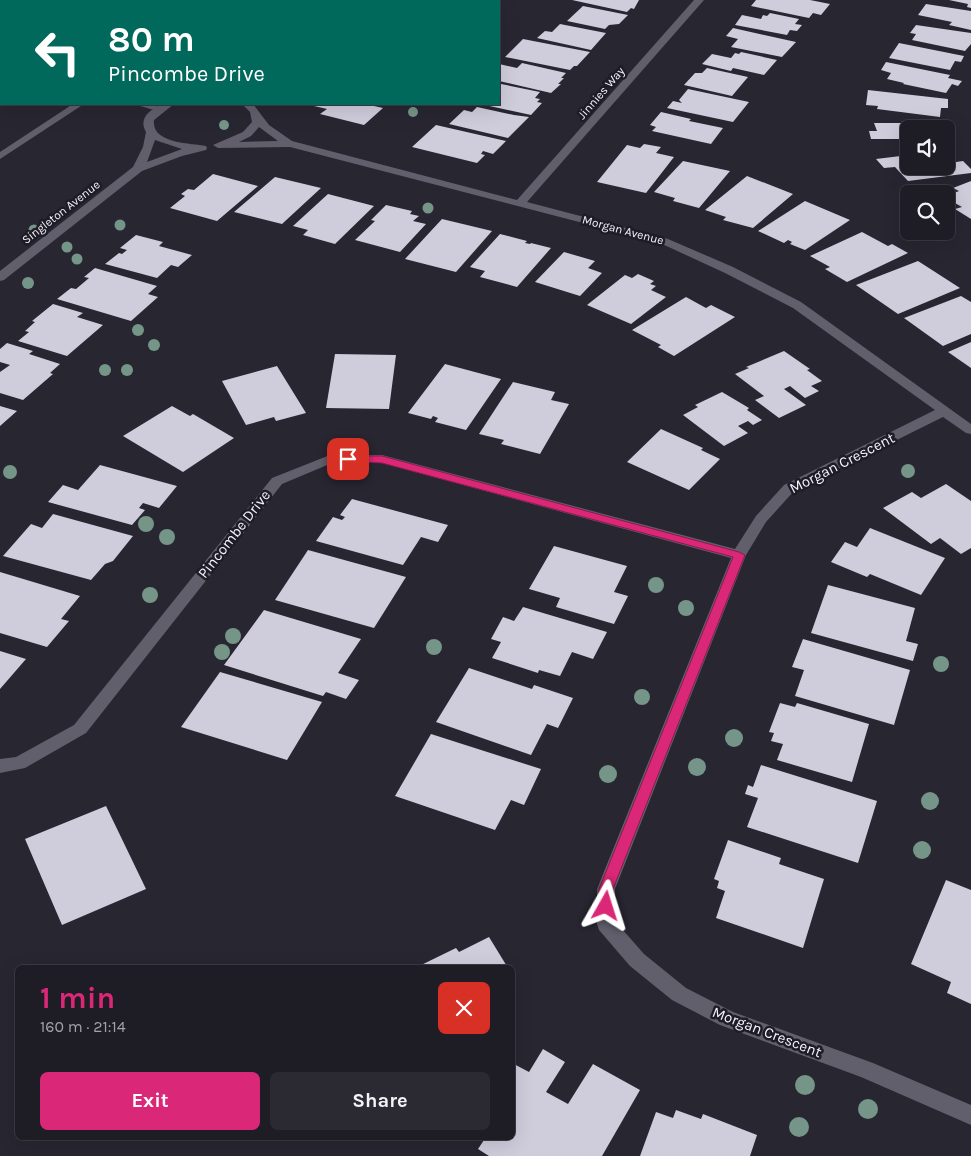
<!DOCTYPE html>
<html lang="en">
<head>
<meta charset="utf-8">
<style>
	body { margin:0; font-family:Karla,sans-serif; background:#2b2932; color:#f1f3f6; height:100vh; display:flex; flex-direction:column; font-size:19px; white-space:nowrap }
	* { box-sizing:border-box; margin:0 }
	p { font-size:16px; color:#a1a1a7 }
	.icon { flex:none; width:28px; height:28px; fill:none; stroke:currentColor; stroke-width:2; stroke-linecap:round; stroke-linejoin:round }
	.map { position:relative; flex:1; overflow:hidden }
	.sheet { position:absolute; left:15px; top:965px; width:500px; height:175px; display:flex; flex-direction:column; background:#1e1c25; border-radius:8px; box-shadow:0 5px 20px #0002,0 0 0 1px #3c3a42 }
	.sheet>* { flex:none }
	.guide { position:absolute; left:0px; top:0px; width:500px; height:105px; box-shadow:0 5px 20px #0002,0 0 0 1px #3c3a42; background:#00695c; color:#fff; overflow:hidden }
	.controls { position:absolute; left:900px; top:120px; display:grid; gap:10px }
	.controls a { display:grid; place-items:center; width:55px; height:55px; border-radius:8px; background:#1e1c25; box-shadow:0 5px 20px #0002,0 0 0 1px #3c3a42; font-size:25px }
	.pin { position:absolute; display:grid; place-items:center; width:42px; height:42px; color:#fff; margin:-21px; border-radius:10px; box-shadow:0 2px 8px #0006 }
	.me { position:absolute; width:55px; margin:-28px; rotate:6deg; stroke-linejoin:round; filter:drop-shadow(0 0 4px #0008) }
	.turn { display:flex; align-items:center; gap:18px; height:105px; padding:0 25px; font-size:22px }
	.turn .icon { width:65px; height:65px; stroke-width:2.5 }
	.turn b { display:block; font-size:35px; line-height:42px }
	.round { display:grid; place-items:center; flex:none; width:52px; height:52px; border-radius:8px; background:#2b2932 }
	.headline { display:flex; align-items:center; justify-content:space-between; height:85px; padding:0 25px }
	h1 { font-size:30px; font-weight:700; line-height:38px; color:#db2777 }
	.action { display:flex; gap:10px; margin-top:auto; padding:10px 25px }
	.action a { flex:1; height:58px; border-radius:8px; background:#db2777; color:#fff; font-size:20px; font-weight:700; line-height:58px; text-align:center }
	.action a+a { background:#2b2932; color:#f1f3f6 }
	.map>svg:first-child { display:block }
</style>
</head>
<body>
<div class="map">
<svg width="971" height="1156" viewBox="0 0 971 1156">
	<rect width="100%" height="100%" fill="#282631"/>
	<path fill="#cfccdc" d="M572,0H639L634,9L631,8L627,12Z
		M756,0H810L830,4L821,15L813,13L809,18L751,6Z
		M949,0H971V8L967,7L968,4Z
		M926,4L971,11V30L949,25L952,22L918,15Z
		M583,6L628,15L619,24L609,25L605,29L567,21Z
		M770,13L799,19L795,24L802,25L797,31L790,30L787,35L735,25L742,15L761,19L763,15L767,16Z
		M560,24L606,33L591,50L537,38L545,31L552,32Z
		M916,25L971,33V44L965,51L912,40L916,34L910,33Z
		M733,28L796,42L782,57L731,47L738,39L726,36Z
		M523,39L590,52L577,66H574L570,70L505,57Z
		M899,43L964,56L961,62L955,61L950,70L889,58Z
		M741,52L777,60L764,75L733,68L731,71L702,64L712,54L731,58L735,53L739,54Z
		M886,62L950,75L948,78L962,81L958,86L952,84L946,93L903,84L904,83L887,79L891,73L881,70Z
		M522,63L566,73L561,78H564L558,84H561L551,93L499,81V64L517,68Z
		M707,68L748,77L732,96L684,85L695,73H702Z
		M501,84L540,92L535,98L540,99L537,102L542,103L531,115L485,105L499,104V85Z
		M688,89L749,102L733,122L667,108L673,101L682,103L679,100Z
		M868,90L948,99V108H941L940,117L877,109L878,106L866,105Z
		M317,104H365L383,108L364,125L320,114L327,109L314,106Z
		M477,107L514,115L529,117L508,138L449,124L464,110L472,112Z
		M661,112L691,119L689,121L723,128L711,144L652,131L656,127L650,125Z
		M902,121L928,122L930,126L943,127L944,129H909V139H871L869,131H877L874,123H902Z
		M436,125L506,141L493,154L483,151L481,154L485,155L477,163L412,147Z
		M644,144L661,147L656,153L674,157L646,193L597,182L627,145L640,148Z
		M946,152L956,162L963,161L971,169V173L908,181L895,167L884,168L876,159L909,155V166H946Z
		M683,161L730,171L699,208L673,201L675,198L654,192Z
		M213,174L258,186L217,221L170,208L185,196L181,194L188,189L194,190Z
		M747,176L793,194L753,228L723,220L726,217L705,210Z
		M275,177L321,188L282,224L234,212Z
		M971,181V219L955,209L962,207L946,198V196L959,191L953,188Z
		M328,194L374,206L335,244L303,235L308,230L293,226Z
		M805,201L850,220L805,250L790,244L792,242L788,240L784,243L758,231Z
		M386,205L412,211L410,214L419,216L413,221L426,224L400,252L355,240L375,221L371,220Z
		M442,219L492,231L456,272L405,259Z
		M862,232L888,246L892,244L908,253L847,282L825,269L830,267L810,256Z
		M500,234L527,241L525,243L530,244L531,243L551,248L517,287L480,277L485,271L470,267Z
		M136,235L163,242L159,246L192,255L178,267L171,265L157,278L105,264L119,253L122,254L127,250L120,248Z
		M564,252L595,261L588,268L602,273L580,296L535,282Z
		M918,261L960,288L898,314L856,285Z
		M95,268L157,286L148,294L158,297L131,321L57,299L71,288L76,289L89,278L84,277Z
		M638,274L654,281L650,284L656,286L651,290L666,297L631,324L587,305L625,275L632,278Z
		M961,296L971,302V334L943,346L904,318Z
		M686,297L706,308L711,305L735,317L674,356L658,347L661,345L632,330Z
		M53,304L83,313L77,317L103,325L67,356L18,341L29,332L25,331L35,322L32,321Z
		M971,342V368L948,352Z
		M7,343L33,351L29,354L60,364L50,373L53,374L23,400L0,393V372L10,365L0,362V349Z
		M784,351L810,369L807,370L822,381L811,386L819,391L805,398L790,386L784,389L806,405L779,418L755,400L764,396L735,374L749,368L746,367Z
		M335,354L396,355L389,409L326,408Z
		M445,364L501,379L466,430L435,422L438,418L433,416L431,419L408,413Z
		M277,366L306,413L276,421L274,417L246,425L222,381Z
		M513,382L555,392L551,400L569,404L540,454L501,444L504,440L479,434Z
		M722,392L749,408L747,410L762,420L753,425L748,421L738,426L748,433L724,446L683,415L698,407L695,405Z
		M0,406L17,411L0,426Z
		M172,406L190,416L193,414L234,438L183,472L123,436Z
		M661,429L703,448L701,450L720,459L689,490L627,462Z
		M100,465L177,486L159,508L143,503L139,508L145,510L132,525L48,502L63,485L78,490Z
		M946,484L971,501V548L961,554L940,538L931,544L883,508L912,492L921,498Z
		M352,499L448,525L438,542L421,537L403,565L316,541L333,517L342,520L345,517L340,515Z
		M53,514L133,536L113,561L105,564L91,580L3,556L31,524L42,528Z
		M870,528L945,558L921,595L870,574L867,577L831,562L845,542L857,547Z
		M554,546L627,566L614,592L628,596L614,624L556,607L560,598L529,589Z
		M308,550L406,577L374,628L275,600Z
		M0,572L80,596L61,619L69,621L47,647L0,633Z
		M828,585L915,608L906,641L918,644L913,661L811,633Z
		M523,607L607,632L593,659L572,652L560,676L539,670L538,673L492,658L501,642L491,639L503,617L514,621Z
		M264,610L361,639L338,673L359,680L346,699L326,692L323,696L224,665Z
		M803,639L910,670L894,725L795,696L804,670L792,667Z
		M0,651L26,659L0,689Z
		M469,668L532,689L534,685L573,698L558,728L547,724L531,755L436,722Z
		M220,672L322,702L287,760L181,727Z
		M780,703L795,707L797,703L869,724L852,782L777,760L783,744L771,741L774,733L769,732Z
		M431,734L541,769L524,805L511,800L495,830L395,796Z
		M761,765L877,801L858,863L747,827L758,798L745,794L748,785L753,787Z
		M106,806L146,889L62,925L25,839Z
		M728,840L781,858L779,864L824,879L803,948L716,918L725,891L717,888L719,881L714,879Z
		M946,880L971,890V1004L947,993L951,982L911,964Z
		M489,937L508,968H415L456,948L459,952Z
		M543,1049L565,1062L546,1092L568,1104L593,1064L640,1090L602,1156H489L478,1149L484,1140L480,1138H512V1063L529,1072Z
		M676,1110L701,1119L703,1114L757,1135L750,1156H640L656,1112L673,1118Z"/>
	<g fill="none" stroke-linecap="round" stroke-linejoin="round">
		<path fill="#625f6d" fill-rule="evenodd" d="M73,104H84L0,159V152Z
			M134,104H150L165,109L160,112Z"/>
		<path fill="#625f6d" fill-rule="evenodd" d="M694,0H704L527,202L668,239L733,267L801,302L971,424V434L966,433L943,417L794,491L766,522L746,555L615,889V921L644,954L686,988L733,1012L873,1063L971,1105V1125L861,1077L720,1025L672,1000L630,966L599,930L597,924V889L731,558L382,463H332L282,484L86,733L25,768L0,773V759L16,757L74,725L272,478L330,455H382L735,549L756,516L784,485L935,410L793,308L725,273L660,243L290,147L218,148L213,145L243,132L252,122L250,112L242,104H253L269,125L292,141L517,200ZM259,127L278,141L239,142L251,136Z
			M162,104H174L154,120C151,144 191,143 206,146L207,148L206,150L182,156L142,171L4,280L0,281V271L133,167L143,147L146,132C138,118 150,110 162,104ZM155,140L182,149L147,162Z"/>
	</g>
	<g fill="#749587">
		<circle cx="413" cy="112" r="5"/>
		<circle cx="224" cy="125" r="5"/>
		<circle cx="428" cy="208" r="5.5"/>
		<circle cx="120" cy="225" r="5.5"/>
		<circle cx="34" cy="230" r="5.5"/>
		<circle cx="67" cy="247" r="5.5"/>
		<circle cx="77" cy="259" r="5.5"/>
		<circle cx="28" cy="283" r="6"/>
		<circle cx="138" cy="330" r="6"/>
		<circle cx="154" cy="345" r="6"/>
		<circle cx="105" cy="370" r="6"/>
		<circle cx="127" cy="370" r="6"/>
		<circle cx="908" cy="471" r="7"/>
		<circle cx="10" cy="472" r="7"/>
		<circle cx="146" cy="524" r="8"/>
		<circle cx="167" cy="537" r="8"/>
		<circle cx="656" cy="585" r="8"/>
		<circle cx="150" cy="595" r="8"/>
		<circle cx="686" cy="608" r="8"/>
		<circle cx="233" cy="636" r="8"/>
		<circle cx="434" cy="647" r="8"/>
		<circle cx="222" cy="652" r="8"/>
		<circle cx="941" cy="664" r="8"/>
		<circle cx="642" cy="697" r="8"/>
		<circle cx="734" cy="738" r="9"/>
		<circle cx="697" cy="767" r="9"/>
		<circle cx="608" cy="774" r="9"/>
		<circle cx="930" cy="801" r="9"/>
		<circle cx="922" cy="850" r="9"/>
		<circle cx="805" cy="1085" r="10"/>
		<circle cx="868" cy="1109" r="10"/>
		<circle cx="799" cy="1127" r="10"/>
	</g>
	<path fill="#db2777" stroke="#8e194d" d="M348,456H382L739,552L745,555L613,889V906L611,910L606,912L601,910L599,906V889L733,557L382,463L344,461L342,459Z"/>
	<g text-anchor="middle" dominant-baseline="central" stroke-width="5" stroke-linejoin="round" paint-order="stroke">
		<g font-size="12" fill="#f4f3fb" stroke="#1e1c27">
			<text transform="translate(601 93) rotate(-49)">Jinnies Way</text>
			<text transform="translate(61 212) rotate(-38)">Singleton Avenue</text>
			<text transform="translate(623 230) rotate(15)">Morgan Avenue</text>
		</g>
		<g font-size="15" fill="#f4f3fb" stroke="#1e1c27">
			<text transform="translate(842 463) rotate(-27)">Morgan Crescent</text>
			<text transform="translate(234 534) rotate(-52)">Pincombe Drive</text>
			<text transform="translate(767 1032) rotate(21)">Morgan Crescent</text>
		</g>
	</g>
</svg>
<div class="controls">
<a><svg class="icon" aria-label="sound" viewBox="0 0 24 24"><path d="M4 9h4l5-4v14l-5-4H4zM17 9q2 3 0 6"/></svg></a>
<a><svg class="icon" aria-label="search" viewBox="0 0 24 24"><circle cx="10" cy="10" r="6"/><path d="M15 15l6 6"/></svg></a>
</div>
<div class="pin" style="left:348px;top:459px;background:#d93025"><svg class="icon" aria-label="arrive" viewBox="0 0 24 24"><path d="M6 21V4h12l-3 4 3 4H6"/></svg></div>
<svg class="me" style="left:606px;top:906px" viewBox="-20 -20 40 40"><path d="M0-17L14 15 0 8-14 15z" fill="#db2777" stroke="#fff" stroke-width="4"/></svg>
<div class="guide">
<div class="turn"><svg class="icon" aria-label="left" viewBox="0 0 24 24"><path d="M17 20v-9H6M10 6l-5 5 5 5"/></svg><div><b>80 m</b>Pincombe Drive</div></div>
</div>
<section class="sheet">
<div class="headline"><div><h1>1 min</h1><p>160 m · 21:14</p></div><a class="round" style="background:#d93025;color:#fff"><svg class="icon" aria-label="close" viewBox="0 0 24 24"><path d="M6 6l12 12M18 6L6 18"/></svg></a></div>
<div class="action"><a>Exit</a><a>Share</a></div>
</section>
</div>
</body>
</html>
